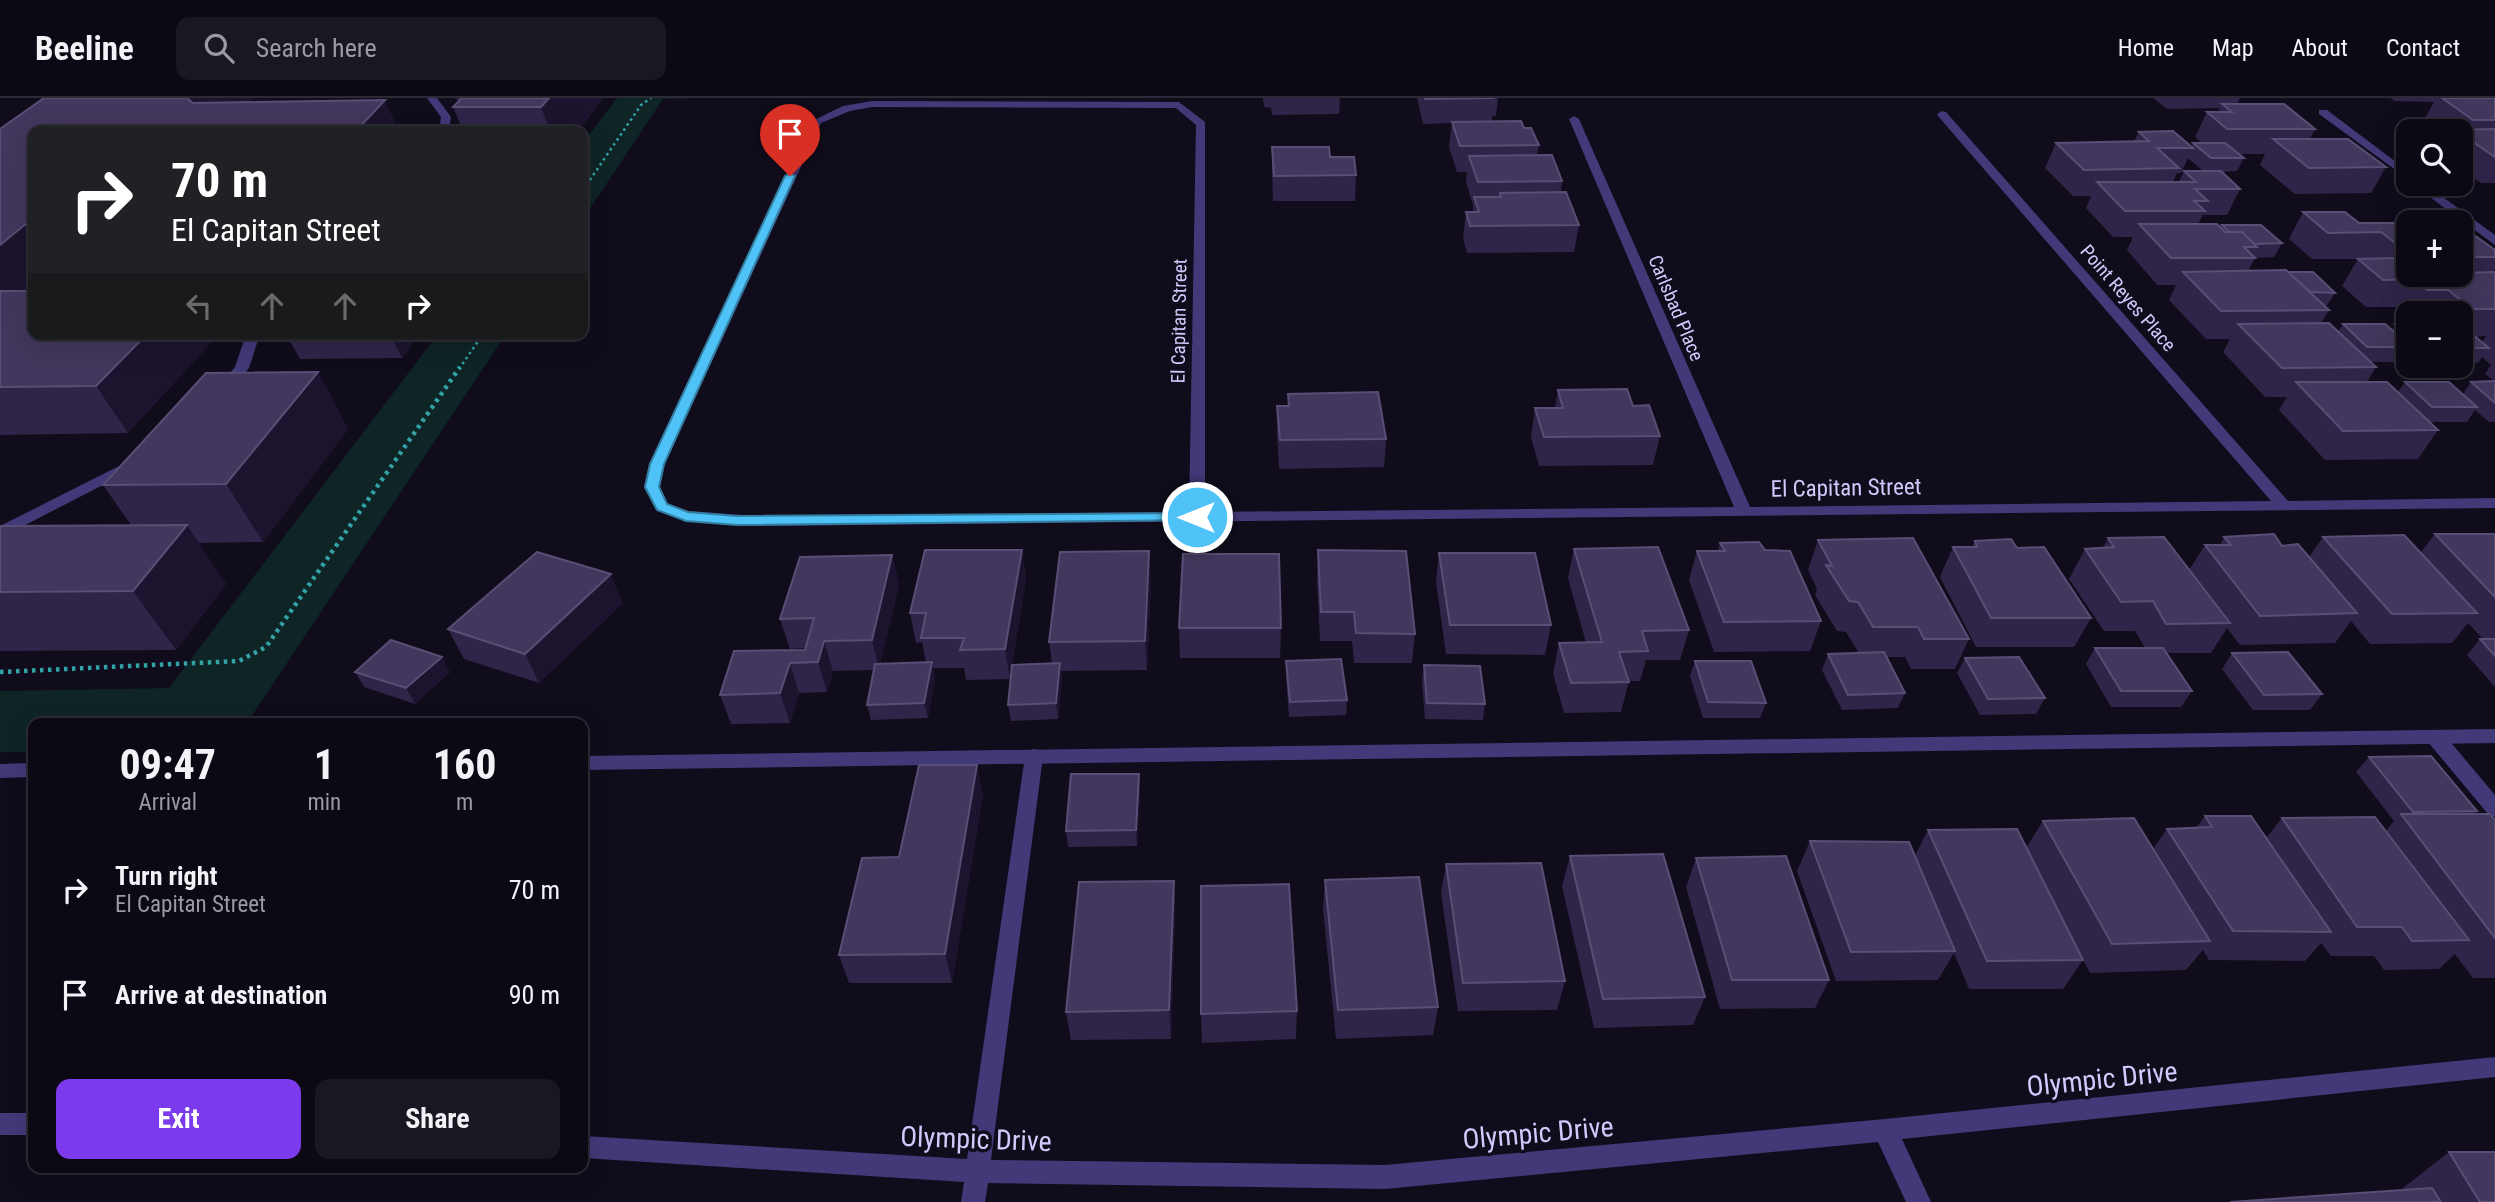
<!DOCTYPE html>
<html lang="en">
<head>
<meta charset="utf-8">
<style>
	body { margin:0; font-family:"Roboto Condensed",sans-serif; background:#1a1722; color:#f1f3f6; height:100vh; display:flex; flex-direction:column; font-size:26px; white-space:nowrap }
	* { box-sizing:border-box; margin:0 }
	p { font-size:23px; color:#9a9aa0 }
	.icon { flex:none; width:38px; height:38px; fill:none; stroke:currentColor; stroke-width:2; stroke-linecap:round; stroke-linejoin:round }
	.map { position:relative; flex:1; overflow:hidden }
	.details { position:absolute; left:28px; top:620px; width:560px; height:455px; display:flex; flex-direction:column; background:#0c0914; border-radius:14px; box-shadow:0 7px 28px #0002,0 0 0 2px #2c2a34 }
	.details>* { flex:none }
	.banner { position:absolute; left:28px; top:28px; width:560px; height:214px; border-radius:14px; box-shadow:0 7px 28px #0002,0 0 0 2px #2c2a34; background:#202124; color:#fff; overflow:hidden }
	.fabs { position:absolute; left:2396px; top:21px; display:grid; gap:14px }
	.fabs a { display:grid; place-items:center; width:77px; height:77px; border-radius:14px; background:#0c0914; box-shadow:0 7px 28px #0002,0 0 0 2px #2c2a34; font-size:35px }
	.pin { position:absolute; display:grid; place-items:center; width:60px; height:60px; color:#fff; margin:-72px -30px; border-radius:50% 50% 50% 0; rotate:-45deg; box-shadow:0 0 7px #0007 }
	.pin .icon { rotate:45deg }
	.me { position:absolute; width:77px; margin:-38px; rotate:270deg; stroke-linejoin:round; filter:drop-shadow(0 0 5px #0008) }
	.turn { display:flex; align-items:center; gap:24px; height:147px; padding:0 28px; font-size:32px }
	.turn .icon { width:91px; height:91px; stroke-width:2.5 }
	.turn b { display:block; font-size:49px; line-height:60px }
	.lanes { display:flex; align-items:center; height:66px; padding:0 28px; background:#0003; justify-content:center; gap:35px; direction:ltr }
	.lanes .off { opacity:.35 }
	.eta { display:flex; justify-content:space-evenly; align-items:center; height:119px; text-align:center }
	.eta b { font-size:42px; font-weight:700; line-height:49px }
	.cta { display:flex; gap:14px; margin-top:auto; padding:14px 28px }
	.cta a { flex:1; height:80px; border-radius:14px; background:#7c3aed; color:#fff; font-size:28px; font-weight:700; line-height:80px; text-align:center }
	.cta a+a { background:#1a1722; color:#f1f3f6 }
	ul { padding:0; list-style:none }
	li { display:flex; align-items:center; gap:21px; height:105px; padding:0 28px }
	li div { flex:1 }
	li b { display:block; font-size:26px }
	li em { font-style:normal }
	header { display:flex; align-items:center; gap:42px; box-sizing:border-box; height:98px; padding:0 35px; background:#0c0914; border-bottom:2px solid #2c2a34 }
	header strong { font-size:33px }
	nav { display:flex; gap:38px; margin-inline-start:auto; font-size:24px }
	.search { width:490px; height:63px; background:#1a1722; display:flex; align-items:center; gap:18px; box-sizing:border-box; padding:0 24px; border-radius:14px; color:#9a9aa0; font-size:26px }
	.map>svg:first-child { display:block }
</style>
</head>
<body>
<header>
<strong>Beeline</strong>
<div class="search"><svg class="icon" aria-label="search" viewBox="0 0 24 24"><circle cx="10" cy="10" r="6"/><path d="M15 15l6 6"/></svg>Search here</div>
<nav><a>Home</a><a>Map</a><a>About</a><a>Contact</a></nav>
</header>
<div class="map">
<svg width="2495" height="1104" viewBox="0 0 2495 1104">
	<rect width="100%" height="100%" fill="#100c1b"/>
	<path fill="#0f2425" d="M617,0H697L663,1L583,121V45Z
		M438,236H506L247,625H33V654H0V593L169,590Z"/>
	<g fill="none" stroke-linecap="round" stroke-linejoin="round">
		<path stroke="#33a2a7" stroke-width="2.5" stroke-dasharray="2.5 3.5" stroke-linecap="butt" d="M583,92L641,7L651,0
			M459,271L483,236"/>
		<path stroke="#33a2a7" stroke-width="4.5" stroke-dasharray="3.5 4.5" stroke-linecap="butt" d="M0,574L239,563L266,549L460,269"/>
		<path fill="#423978" fill-rule="evenodd" d="M427,0H437L451,19L449,33H439L441,19Z
			M246,236H260L249,270L229,293H219L217,290L235,269Z
			M127,364L135,369L132,372L0,440V428Z
			M2495,631V645L583,672V658Z
			M33,665V679L0,680V666Z"/>
		<path fill="#423978" fill-rule="evenodd" d="M872,3L1179,4L1205,24V414L1734,409L1569,21L1574,18L1579,21L1750,409L2271,403L1938,18L1937,16L1942,13L1946,14L2288,403L2495,400V410L757,428L686,423L656,412L644,389L649,366L812,23L843,8ZM872,9L1176,10L1196,27L1189,414L757,418L688,413L668,406L660,389L665,366L821,25L850,13Z
			M2319,12H2327L2408,73V81L2319,16Z
			M2412,86H2425L2495,137V147Z
			M2435,632L2442,634L2495,697V719L2488,716L2428,644L2426,639L2428,634Z
			M1034,651L1041,653L1043,658L991,1062L1385,1067L1885,1021L2495,959V979L1902,1041L1931,1104H1906L1878,1044L1385,1091L988,1085L985,1104H961L964,1084L583,1060V1038L967,1061L1025,658L1027,653Z
			M0,1015H33V1037H0Z"/>
	</g>
	<path fill="#302549" fill-rule="evenodd" d="M44,0H255L250,4L33,33L29,193L217,238L128,335L0,337V31Z
		M456,0H603L578,33H463L453,9L458,4Z
		M1263,0H1340L1339,16L1272,17L1271,10L1264,9Z
		M1417,0H1498L1496,18H1492V24L1524,30L1539,47L1537,57L1562,83L1561,94L1579,127L1574,154L1467,155L1463,140L1466,114H1473V107L1466,84L1467,74H1457L1449,49L1452,25L1423,26Z
		M2153,0H2240L2237,6L2315,31L2310,41L2386,69L2371,95L2295,96L2260,67L2265,56H2240L2244,60L2237,73L2222,74L2240,91L2227,117H2203L2198,126L2220,130L2222,127L2282,145L2274,159L2254,160H2255L2248,173L2288,174L2335,195L2326,209L2329,212L2321,225L2338,234L2343,226L2392,232L2395,227H2408V258H2405L2401,264H2371L2376,269L2367,284L2398,294L2405,284L2463,296L2471,284L2494,283L2485,276L2491,267L2482,259L2478,265H2460V215H2408V219L2396,209H2366L2342,188L2358,161H2366H2312L2289,141L2303,114L2359,125H2408V177H2460V127L2495,152V171L2493,174H2495V324H2489L2475,312L2467,324H2430L2438,332L2418,361L2325,362L2279,312L2287,299H2265L2223,254L2230,241H2206L2169,202L2176,187H2157L2127,152L2133,139H2113L2086,110L2091,98H2073L2045,70L2056,45L2134,43L2139,34L2192,49L2193,45H2202L2195,39L2207,14H2218L2220,10L2167,11ZM2188,60L2203,73H2184L2179,84H2173L2177,75H2181ZM2486,238L2482,244L2475,239Z
		M2390,0H2495V85H2481L2460,71V33H2440L2424,22L2434,4L2395,3Z
		M1272,49L1330,59L1356,77L1355,103H1273L1272,75Z
		M286,236H420L402,260L300,261Z
		M318,274L348,331L263,444L198,445L226,486L176,552L0,553V428L131,427L103,387Z
		M1558,292L1633,308L1660,338L1653,367L1539,368L1531,339L1535,310H1555Z
		M1288,296L1386,341L1384,369L1279,371L1277,336V308H1288Z
		M2435,436H2495V589L2467,557L2480,541H2483L2468,525L2452,545L2370,546L2351,523L2335,545L2240,547L2227,530L2211,555H2166L2192,593L2181,609H2111L2086,566L2095,550H2145L2135,533H2104L2069,481L2085,451L2103,450L2108,440L2189,472L2205,447H2220L2224,439L2282,448L2309,459L2323,439L2421,454Z
		M1818,442L1969,541L1955,571H1911L1905,559H1887L1905,595L1898,610L1842,612L1822,572L1828,556L1859,555L1846,534L1837,533L1815,497L1817,491L1808,472Z
		M1975,443L2017,450L2091,520L2074,549H1976L1940,479L1953,449H1972Z
		M1720,445L1821,523L1810,553L1714,554L1689,482L1697,453H1718Z
		M1574,451L1689,532L1680,562H1646L1640,583H1629L1621,614L1564,615L1553,575L1559,545H1586L1568,480Z
		M1022,452L1026,481L1012,567L1052,565L1049,544L1151,483L1147,572L1061,573L1062,581L1058,621L1011,623L1008,607L1012,569L1010,581L966,582L964,570H933L935,580L928,620L871,622L867,607L874,572L833,573L827,594L799,595L790,625L731,626L720,597L805,552V550L790,551L780,521L892,457L899,487L880,566L926,564L922,544L916,545L910,515Z
		M1318,452L1415,536L1412,565H1354L1352,543H1320L1317,482Z
		M1439,455L1551,527L1545,557L1446,556L1436,484Z
		M623,505L539,585L464,561L448,531Z
		M1179,530H1281L1280,560H1180Z
		M2232,555L2322,596L2310,612H2253L2222,571Z
		M1965,560L2045,600L2036,616L1980,617L1957,575Z
		M1286,563L1347,602L1346,617L1289,619L1286,579Z
		M1695,563L1766,605L1760,620H1703L1690,578Z
		M1424,567L1485,606L1483,622L1425,621L1422,583Z
		M355,574H450L415,606L364,589Z
		M2369,659L2477,713L2474,716L2495,722V880H2473L2455,856L2439,871L2384,872L2374,858H2331L2321,845L2305,863L2209,862L2203,852L2186,872L2090,875L2078,852L2083,862L2063,891H1969L1954,855L1938,882L1836,883L1797,773L1810,743L1915,758L1928,732L2026,750L2043,723L2153,751L2167,731L2196,730L2205,718L2266,740L2282,720L2386,733L2394,723L2356,674Z
		M1140,692L1137,748L1068,749L1066,733Z
		M983,696L952,885H849L839,857L899,759Z
		M1570,758L1705,899L1693,927L1594,930L1562,788Z
		M1696,760L1829,882L1815,910L1720,911L1686,789Z
		M1446,766L1565,883L1557,912L1458,913L1441,795Z
		M1325,782L1438,909L1433,937L1336,941L1323,811Z
		M1174,783L1175,812L1171,941L1071,942L1066,914Z
		M1297,913L1296,941L1202,945L1201,916Z
		M2449,1054L2495,1104H2230L2404,1092L2403,1090Z"/>
	<path fill="#1c142e" d="M186,0H255L216,33Z
		M549,0H603L578,33H550L541,9Z
		M385,2L399,33H356Z
		M33,120V190L0,219V147Z
		M147,236H216L217,238L128,335L96,288Z
		M390,236H420L402,260Z
		M318,274L348,331L263,444L226,386Z
		M187,427L226,486L176,552L133,493Z
		M1022,452L1026,481L1010,581L1005,551Z
		M1149,453L1151,483L1147,572L1145,543Z
		M892,457L899,487L879,571L872,542Z
		M611,476L623,505L539,585L525,556Z
		M824,543L833,573L827,594L818,564Z
		M442,559L450,574L415,606L406,590Z
		M932,564L935,580L928,620L924,605Z
		M790,565L799,595L790,625L780,595Z
		M1060,565L1062,581L1058,621L1056,605Z
		M977,667L983,696L952,885L945,856Z
		M1139,676L1140,692L1137,748L1136,732Z
		M1174,783L1175,812L1171,941L1169,912Z"/>
	<path fill="#42375c" stroke="#594e75" stroke-width="2" d="M44,0H187L193,5L385,2L356,33H33V120L0,147V31Z
		M462,0H549L541,9H453Z
		M1425,0H1495L1425,1Z
		M2442,0H2495V22H2473Z
		M2222,6H2284L2315,31H2227L2207,14H2232Z
		M1521,23L1524,30H1531L1539,47L1460,48L1452,24Z
		M2495,31V59L2460,35V33L2455,32Z
		M2173,33L2193,50H2157L2179,70L2084,72L2056,45L2149,43L2139,34Z
		M2273,41H2348L2386,69L2309,70Z
		M2193,45H2225L2244,60H2211Z
		M1272,49H1329L1330,59H1354L1356,77L1274,78Z
		M1552,57L1562,83L1478,84L1469,58Z
		M2184,73H2221L2240,91H2195L2208,103H2194L2205,113H2125L2097,84H2196Z
		M1566,94L1579,127L1470,128L1466,114H1479L1474,99H1501L1500,95Z
		M2303,114H2345L2359,125H2408V155L2381,134L2328,135Z
		M2139,126H2217L2225,134H2242L2257,149H2244L2255,160H2171Z
		M2222,127H2261L2282,145L2254,146L2242,134H2229Z
		M2460,127L2495,152V159H2460Z
		M2397,160L2408,169V177H2460V175L2495,174V211H2472L2448,192H2427L2414,181L2383,182L2358,161Z
		M2286,172L2329,212L2221,213L2183,174Z
		M2288,174H2313L2335,195L2310,194Z
		M0,193H33V236H147L96,288L0,289Z
		M2329,225L2376,269L2282,270L2238,226Z
		M2343,226H2385L2408,246V249H2367Z
		M2460,226L2489,250H2460Z
		M2395,227H2408V239Z
		M318,274L226,386L103,387L206,275Z
		M2495,283V305L2471,284Z
		M2296,284H2387L2438,332L2343,333Z
		M2405,284H2449L2477,309H2432Z
		M1627,291L1633,308L1649,307L1660,338L1544,339L1535,310H1563L1558,292Z
		M1378,294L1386,341L1280,342L1277,308H1289L1288,296Z
		M187,427L133,493L0,494V428Z
		M2274,436L2282,448L2298,446L2357,515L2260,518L2205,447H2231L2224,439Z
		M2435,436H2495V499Z
		M2404,437L2477,515L2392,516L2323,439Z
		M2164,439L2230,525L2166,526L2153,503L2121,504L2085,451L2114,449L2108,440Z
		M1913,440L1969,541H1924L1918,529H1873L1858,504L1849,503L1826,467L1832,468L1818,442Z
		M2011,441L2017,450L2044,449L2091,520H1991L1953,449H1977L1975,443Z
		M1759,444L1765,452L1790,453L1821,523L1724,524L1697,453H1725L1720,445Z
		M1658,449L1689,532L1642,533L1648,553L1619,554L1629,584L1571,585L1559,545L1602,544L1574,451Z
		M925,452H1022L1005,551L960,552L964,540H921L926,515H910Z
		M1318,452L1406,453L1415,536L1356,535L1354,514H1321Z
		M1149,453L1145,543L1049,544L1060,454Z
		M537,454L611,476L525,556L448,531Z
		M1439,455H1535L1551,527H1450Z
		M1183,456H1279L1281,530H1179Z
		M892,457L872,542L824,543L818,564L790,565L780,595L720,597L734,553L805,552L814,520L780,521L800,459Z
		M2480,541H2495V558Z
		M391,542L442,559L406,590L355,574Z
		M2095,550H2163L2192,593H2121Z
		M1884,554L1905,595L1848,597L1828,556Z
		M2288,554L2322,596L2264,597L2232,555Z
		M2019,559L2045,600L1988,601L1965,560Z
		M1341,561L1347,602L1290,604L1286,563Z
		M1695,563H1751L1766,605L1708,604Z
		M932,564L924,605L867,607L875,566Z
		M1060,565L1056,605L1008,607L1012,567Z
		M1424,567L1480,568L1485,606L1427,605Z
		M2431,658L2477,713L2413,714L2369,659Z
		M919,667H977L945,856L839,857L862,760L899,759Z
		M1071,676H1139L1136,732L1066,733Z
		M2401,716H2490L2495,722V840Z
		M2205,718H2251L2331,834L2233,833L2167,731L2212,729Z
		M2375,719L2469,842L2412,843L2402,829H2357L2282,720Z
		M2134,720L2210,843L2112,846L2043,723Z
		M2017,731L2083,862L1987,863L1928,732Z
		M1810,743L1909,744L1955,853L1851,854Z
		M1663,756L1705,899L1603,901L1570,758Z
		M1786,758L1829,882H1732L1696,760Z
		M1541,765L1565,883L1463,885L1446,766Z
		M1419,779L1438,909L1338,912L1325,782Z
		M1174,783L1169,912L1066,914L1079,784Z
		M1289,786L1297,913L1201,916V788Z
		M2449,1054H2495V1104H2480Z
		M2432,1090L2441,1104H2230Z"/>
	<path fill="#4fc3f7" stroke="#337fa1" stroke-width="2" d="M790,75L795,78L664,366L659,389L667,406L688,414L737,418L1197,415L1204,419L1202,422L737,427L686,423L657,412L645,389L650,366L785,78Z"/>
	<g text-anchor="middle" dominant-baseline="central" stroke-width="7" stroke-linejoin="round" paint-order="stroke">
		<g font-size="19" fill="#d4c9fc" stroke="#100c1b">
			<text transform="translate(2128 200) rotate(49)">Point Reyes Place</text>
			<text transform="translate(1676 210) rotate(67)">Carlsbad Place</text>
			<text transform="translate(1179 223) rotate(-89)">El Capitan Street</text>
		</g>
		<g font-size="23" fill="#d4c9fc" stroke="#100c1b">
			<text transform="translate(1846 390) rotate(-1)">El Capitan Street</text>
		</g>
		<g font-size="28" fill="#d4c9fc" stroke="#100c1b">
			<text transform="translate(2102 981) rotate(-6)">Olympic Drive</text>
			<text transform="translate(1538 1035) rotate(-5)">Olympic Drive</text>
			<text transform="translate(976 1041) rotate(2)">Olympic Drive</text>
		</g>
	</g>
</svg>
<div class="fabs">
<a><svg class="icon" aria-label="search" viewBox="0 0 24 24"><circle cx="10" cy="10" r="6"/><path d="M15 15l6 6"/></svg></a>
<a>+</a>
<a>−</a>
</div>
<div class="pin" style="left:790px;top:78px;background:#d93025"><svg class="icon" aria-label="arrive" viewBox="0 0 24 24"><path d="M6 21V4h12l-3 4 3 4H6"/></svg></div>
<svg class="me" style="left:1197px;top:419px" viewBox="-20 -20 40 40"><circle r="17" fill="#4fc3f7" stroke="#fff" stroke-width="3"/><path d="M0-11L8 9 0 5-8 9z" fill="#fff"/></svg>
<div class="banner">
<div class="turn"><svg class="icon" aria-label="right" viewBox="0 0 24 24"><path d="M7 20v-9h11M14 6l5 5-5 5"/></svg><div><b>70 m</b>El Capitan Street</div></div>
<div class="lanes"><svg class="icon off" aria-label="left" viewBox="0 0 24 24"><path d="M17 20v-9H6M10 6l-5 5 5 5"/></svg><svg class="icon off" aria-label="ahead" viewBox="0 0 24 24"><path d="M12 20V5M6 11l6-6 6 6"/></svg><svg class="icon off" aria-label="ahead" viewBox="0 0 24 24"><path d="M12 20V5M6 11l6-6 6 6"/></svg><svg class="icon" aria-label="right" viewBox="0 0 24 24"><path d="M7 20v-9h11M14 6l5 5-5 5"/></svg></div>
</div>
<section class="details">
<div class="eta">
<div><b>09:47</b><p>Arrival</p></div>
<div><b>1</b><p>min</p></div>
<div><b>160</b><p>m</p></div>
</div>
<ul>
<li><svg class="icon" aria-label="right" viewBox="0 0 24 24"><path d="M7 20v-9h11M14 6l5 5-5 5"/></svg><div><b>Turn right</b><p>El Capitan Street</p></div><em>70 m</em></li>
<li><svg class="icon" aria-label="arrive" viewBox="0 0 24 24"><path d="M6 21V4h12l-3 4 3 4H6"/></svg><div><b>Arrive at destination</b></div><em>90 m</em></li>
</ul>
<div class="cta"><a>Exit</a><a>Share</a></div>
</section>
</div>
</body>
</html>
